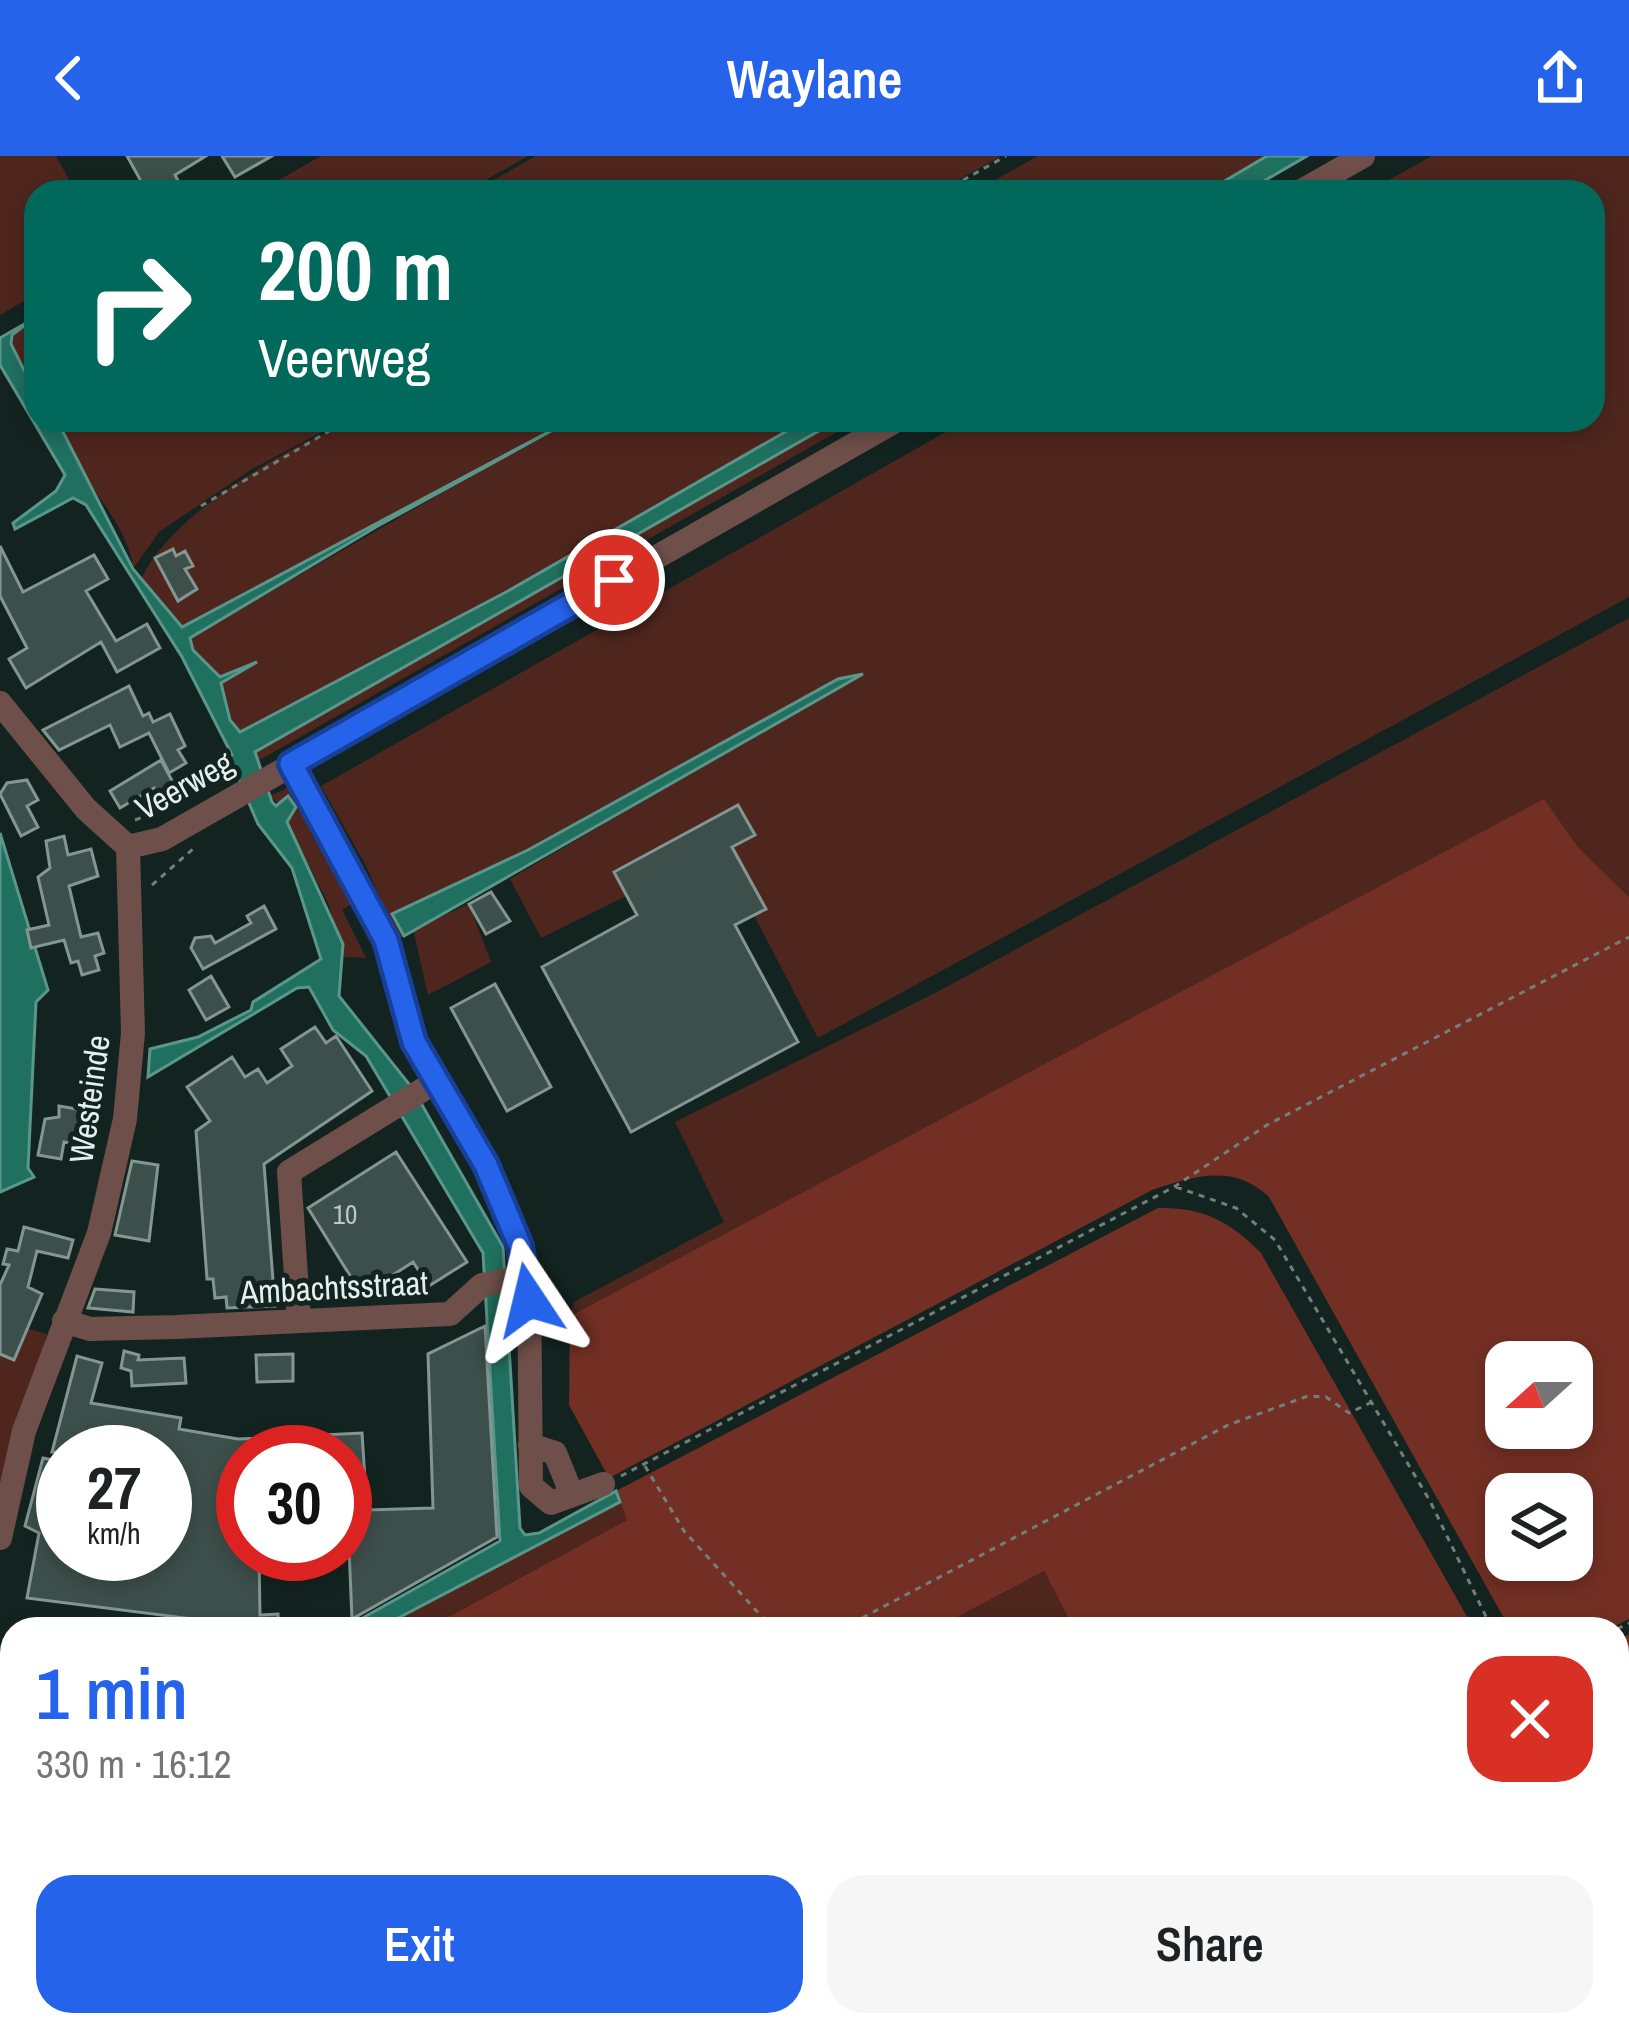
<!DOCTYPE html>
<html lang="en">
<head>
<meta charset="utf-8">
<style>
	body { margin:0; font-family:"Archivo Narrow",sans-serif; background:#f6f6f6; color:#202124; height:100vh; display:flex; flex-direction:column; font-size:45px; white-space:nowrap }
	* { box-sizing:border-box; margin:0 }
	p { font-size:39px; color:#757577 }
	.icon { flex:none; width:66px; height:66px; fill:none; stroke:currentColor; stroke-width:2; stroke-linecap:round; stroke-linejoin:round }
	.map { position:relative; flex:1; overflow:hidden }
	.details { position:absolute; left:0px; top:1461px; width:1629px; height:420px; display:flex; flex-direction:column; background:#fff; border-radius:36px 36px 0 0; box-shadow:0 6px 18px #0003 }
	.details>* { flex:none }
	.top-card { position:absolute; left:24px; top:24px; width:1581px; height:252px; border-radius:36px; box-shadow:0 6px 18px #0003; background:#00695c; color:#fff; overflow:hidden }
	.needle { width:78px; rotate:249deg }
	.controls { position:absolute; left:1485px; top:1185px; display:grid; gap:24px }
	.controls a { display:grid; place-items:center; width:108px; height:108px; border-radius:24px; background:#fff; box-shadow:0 6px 18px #0003; font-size:60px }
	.speed { position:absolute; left:36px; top:1269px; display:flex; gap:24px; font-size:60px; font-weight:700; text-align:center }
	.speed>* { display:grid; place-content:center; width:156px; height:156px; border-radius:50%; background:#fff; box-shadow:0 6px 18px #0003; line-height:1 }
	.speed small { font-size:30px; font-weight:400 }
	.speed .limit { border:18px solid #d22; background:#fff; color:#111 }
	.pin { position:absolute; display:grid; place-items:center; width:102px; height:102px; color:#fff; margin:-51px; border:6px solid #fff; border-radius:50%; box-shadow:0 3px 12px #0007 }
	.me { position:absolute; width:132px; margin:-66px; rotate:350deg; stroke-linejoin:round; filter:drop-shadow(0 0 9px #0008) }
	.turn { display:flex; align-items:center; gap:42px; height:252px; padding:0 36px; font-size:54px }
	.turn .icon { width:156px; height:156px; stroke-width:2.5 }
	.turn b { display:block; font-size:84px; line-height:102px }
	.round { display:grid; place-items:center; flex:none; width:126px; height:126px; border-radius:36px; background:#f6f6f6 }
	.overview { display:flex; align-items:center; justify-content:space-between; height:204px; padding:0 36px }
	h1 { font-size:72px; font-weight:600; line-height:90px; color:#2563eb }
	.button { display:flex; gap:24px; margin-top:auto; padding:24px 36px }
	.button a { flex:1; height:138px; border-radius:36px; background:#2563eb; color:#fff; font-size:48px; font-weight:600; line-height:138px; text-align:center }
	.button a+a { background:#f6f6f6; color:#202124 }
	header { display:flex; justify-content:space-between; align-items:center; height:156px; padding:0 36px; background:#2563eb; color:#fff; font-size:54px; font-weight:600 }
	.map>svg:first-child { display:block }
</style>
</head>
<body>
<header><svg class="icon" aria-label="back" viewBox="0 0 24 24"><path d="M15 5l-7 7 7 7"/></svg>Waylane<svg class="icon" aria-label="share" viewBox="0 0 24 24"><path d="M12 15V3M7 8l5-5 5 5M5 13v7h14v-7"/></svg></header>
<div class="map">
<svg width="1629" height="1881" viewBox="0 0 1629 1881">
	<rect width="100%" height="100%" fill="#132420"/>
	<path fill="#4e261e" d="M0,0H56L76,36H36V138L0,159Z
		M321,0H528L465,36H258Z
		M536,0H1001L937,36H472Z
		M1038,0H1267L1206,36H995L997,23Z
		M1432,0H1629V441L818,882L720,694L541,782L510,723L858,519L838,523L528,694L393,758L404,780L398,783L366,710L321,630L967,264H1593V36H1367Z
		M36,162V238L11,188L12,180Z
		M76,264H344L252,313L159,376L133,413C128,362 74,322 62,274Z
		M357,264H493L522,271L567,264L552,275L571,264H806L508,435L240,576L230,564L221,527L256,505L220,521L193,494L190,482L534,284L182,471L141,423C172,357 287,290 357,264Z
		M838,264H858L256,606L253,602L255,596Z
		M1629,462V741L1578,691L1544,644L570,1160L574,1146L724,1066L675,966L935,837Z
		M287,632L299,642L355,746L342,754L366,802L344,801L328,747L287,666L289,658L270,640Z
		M469,748L491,806L428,839L413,773Z
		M0,1165L47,1178L0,1338Z
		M620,1346L627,1364L426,1473H377Z
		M1044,1415L1074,1473H935Z
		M1629,1791V1881H1457L1480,1869H1617V1798Z
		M241,1869H623L600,1881H243Z"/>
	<path fill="#732f23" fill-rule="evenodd" d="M1544,643L1578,691L1629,741V1463L1609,1473H1510L1269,1041C1234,1007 1193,1020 1152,1034L609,1322L569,1249L570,1160ZM1506,1206H1572V1272H1506ZM1506,1338H1572V1404H1506Z
		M1158,1052C1202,1051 1230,1065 1261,1097L1474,1473H1074L1044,1415L935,1473H426L627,1364L616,1335Z
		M1629,1478V1791L1617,1798V1485Z
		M694,1869H1480L1457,1881H1189L1185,1873L1170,1881H672Z"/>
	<path fill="#207060" stroke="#5b968a" stroke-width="3" d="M1267,0H1307L1245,36H1206Z
		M33,163L12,179L11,188L36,238V264H76L62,274L133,413L182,471L571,264L376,371L190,482L193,494L220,521L257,506L221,527L230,564L240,576L508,435L806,264H838L255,596L272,646L276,650L288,640L296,651L287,666L343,788L339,840L413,933L503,1091L520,1372L525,1379L539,1377L616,1335L620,1346L377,1473H343L500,1385L483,1097L366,900L333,874L309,831L297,832L148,921L150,893L198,881L251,854L253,846L321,803L292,712L258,668L233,610L197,627L194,623L232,599L182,501L86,349L73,342L15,373L13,367L56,335L65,319L0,209V182Z
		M863,518L404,780L392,758L528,694L838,523Z
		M0,677L48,834L36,846L28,1012L34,1021L0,1036Z"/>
	<path fill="#3d4f4b" stroke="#839792" stroke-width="3" d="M127,0H206L175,19L184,36H147Z
		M222,0H272L235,21Z
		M0,390L23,436L94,399L108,423L86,435L116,485L147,468L160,492L117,516L101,486L26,532L9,503L27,492L0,440Z
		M173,393L176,400L185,395L193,410L185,413L197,433L178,445L155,402Z
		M129,530L143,560L149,557L153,566L170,558L185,590L178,594L186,607L169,617L149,577L120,591L110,569L59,594L43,574Z
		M161,604L177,634L160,643L154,632L120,652L110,635Z
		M27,624L38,644L27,650L38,671L21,680L0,638L7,627Z
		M738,649L755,679L732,691L766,753L735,769L798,886L631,976L542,811L637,759L614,716Z
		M64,680L68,699L91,693L98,720L69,730L81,781L98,777L104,797L95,800L99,814L82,819L78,805L71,807L64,784L31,792L27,774L49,769L38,721L50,712L46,685Z
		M491,736L510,765L486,778L469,748Z
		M264,750L276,773L203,813L191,792L195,782L211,780L215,787L251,767L247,760Z
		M211,820L229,851L206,864L189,834Z
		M495,828L551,931L507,955L451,852Z
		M315,871L326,887L336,880L372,935L264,1008L275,1150L227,1152L226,1141L215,1142L213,1123H207L196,975L210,965L187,931L232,901L245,921L258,913L267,927L292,910L281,893Z
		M59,950L83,954L84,963L79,989L64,986L61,1003L38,999L45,963L59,961Z
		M396,996L467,1106L429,1130L413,1106L362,1139L308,1052Z
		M132,1005L158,1009L149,1085L115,1079Z
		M24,1071L73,1084L68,1102L37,1095L28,1131L42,1138L14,1204L0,1198V1129L9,1109L3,1108L7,1093L18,1095Z
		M95,1133L134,1136L133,1156L88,1152Z
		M485,1170L497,1381L352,1463L345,1296H243V1398H259L260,1459L278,1458V1473H210L209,1465L27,1442L39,1377L25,1370L43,1302L63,1306V1398H165V1296H52L77,1200L102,1207L91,1247L181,1262L179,1273L238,1283L362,1277L367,1354L433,1352L428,1198Z
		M124,1195L139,1199L138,1204L184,1202L186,1227L132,1230L131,1215L121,1212Z
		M293,1198V1225L257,1226L256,1199Z"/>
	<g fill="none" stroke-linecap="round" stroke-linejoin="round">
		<path stroke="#72807c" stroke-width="3" stroke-dasharray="6 6" stroke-linecap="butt" d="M942,36L1006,0
			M1269,36L1279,30
			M504,264L526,269L538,264
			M201,350L348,264
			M135,664L171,651
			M152,729L194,692
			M1176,1031L1236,1052L1275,1084L1430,1345L1492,1473
			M645,1310L684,1375L773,1473
			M621,1320L1174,1031L1267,969L1629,781
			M841,1473L1228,1269L1308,1240L1326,1241L1349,1257L1370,1247
			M1617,1473L1629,1467
			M653,1881L675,1869
			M1142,1881L1165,1869"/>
		<path stroke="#6f4f49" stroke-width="24" d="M1300,36L1363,0
			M0,547L86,653L128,691
			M291,608L386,784L414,886L486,1009L529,1120
			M128,691L162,683L897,264
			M64,1165L90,1173L176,1171L450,1158L482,1129L529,1120L531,1330L551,1347L603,1328
			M299,1165L289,1016L437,925
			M530,1289L555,1297L572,1339
			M0,1382L24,1275L99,1077L125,963L133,877L128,691
			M0,1871L2,1881"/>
	</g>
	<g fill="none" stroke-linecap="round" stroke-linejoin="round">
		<g stroke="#184099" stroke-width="30">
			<path id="route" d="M529,1144L520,1090L486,1009L414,886L386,784L291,608L614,424"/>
		</g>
		<use href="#route" stroke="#2563eb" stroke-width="21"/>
	</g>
	<g text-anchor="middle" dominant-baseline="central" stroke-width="10" stroke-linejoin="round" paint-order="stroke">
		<g font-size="27" fill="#bbc8c4">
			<text x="345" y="1058">10</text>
		</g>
		<g font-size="33" fill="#e5f0ed" stroke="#132420">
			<text transform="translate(184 629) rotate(-29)">Veerweg</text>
			<text transform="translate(89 943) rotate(-82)">Westeinde</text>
			<text transform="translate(334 1131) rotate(-3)">Ambachtsstraat</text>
		</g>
	</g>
</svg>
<div class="controls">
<a><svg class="needle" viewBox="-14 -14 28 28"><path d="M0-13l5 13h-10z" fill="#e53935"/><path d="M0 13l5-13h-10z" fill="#757577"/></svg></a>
<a><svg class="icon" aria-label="layers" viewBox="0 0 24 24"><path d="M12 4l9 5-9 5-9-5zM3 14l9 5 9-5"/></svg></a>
</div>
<div class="speed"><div>27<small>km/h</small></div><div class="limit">30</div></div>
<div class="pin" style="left:614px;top:424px;background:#d93025"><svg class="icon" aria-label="arrive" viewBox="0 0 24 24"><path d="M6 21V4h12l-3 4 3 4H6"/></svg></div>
<svg class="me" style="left:529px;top:1144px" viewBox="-20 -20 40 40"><path d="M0-17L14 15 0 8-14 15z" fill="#2563eb" stroke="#fff" stroke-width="4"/></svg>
<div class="top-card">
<div class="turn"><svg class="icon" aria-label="right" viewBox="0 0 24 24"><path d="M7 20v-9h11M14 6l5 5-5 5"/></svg><div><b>200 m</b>Veerweg</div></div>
</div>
<section class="details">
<div class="overview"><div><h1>1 min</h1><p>330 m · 16:12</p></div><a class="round" style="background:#d93025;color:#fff"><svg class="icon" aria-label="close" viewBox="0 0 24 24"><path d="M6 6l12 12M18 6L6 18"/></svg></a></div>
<div class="button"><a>Exit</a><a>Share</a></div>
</section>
</div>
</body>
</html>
